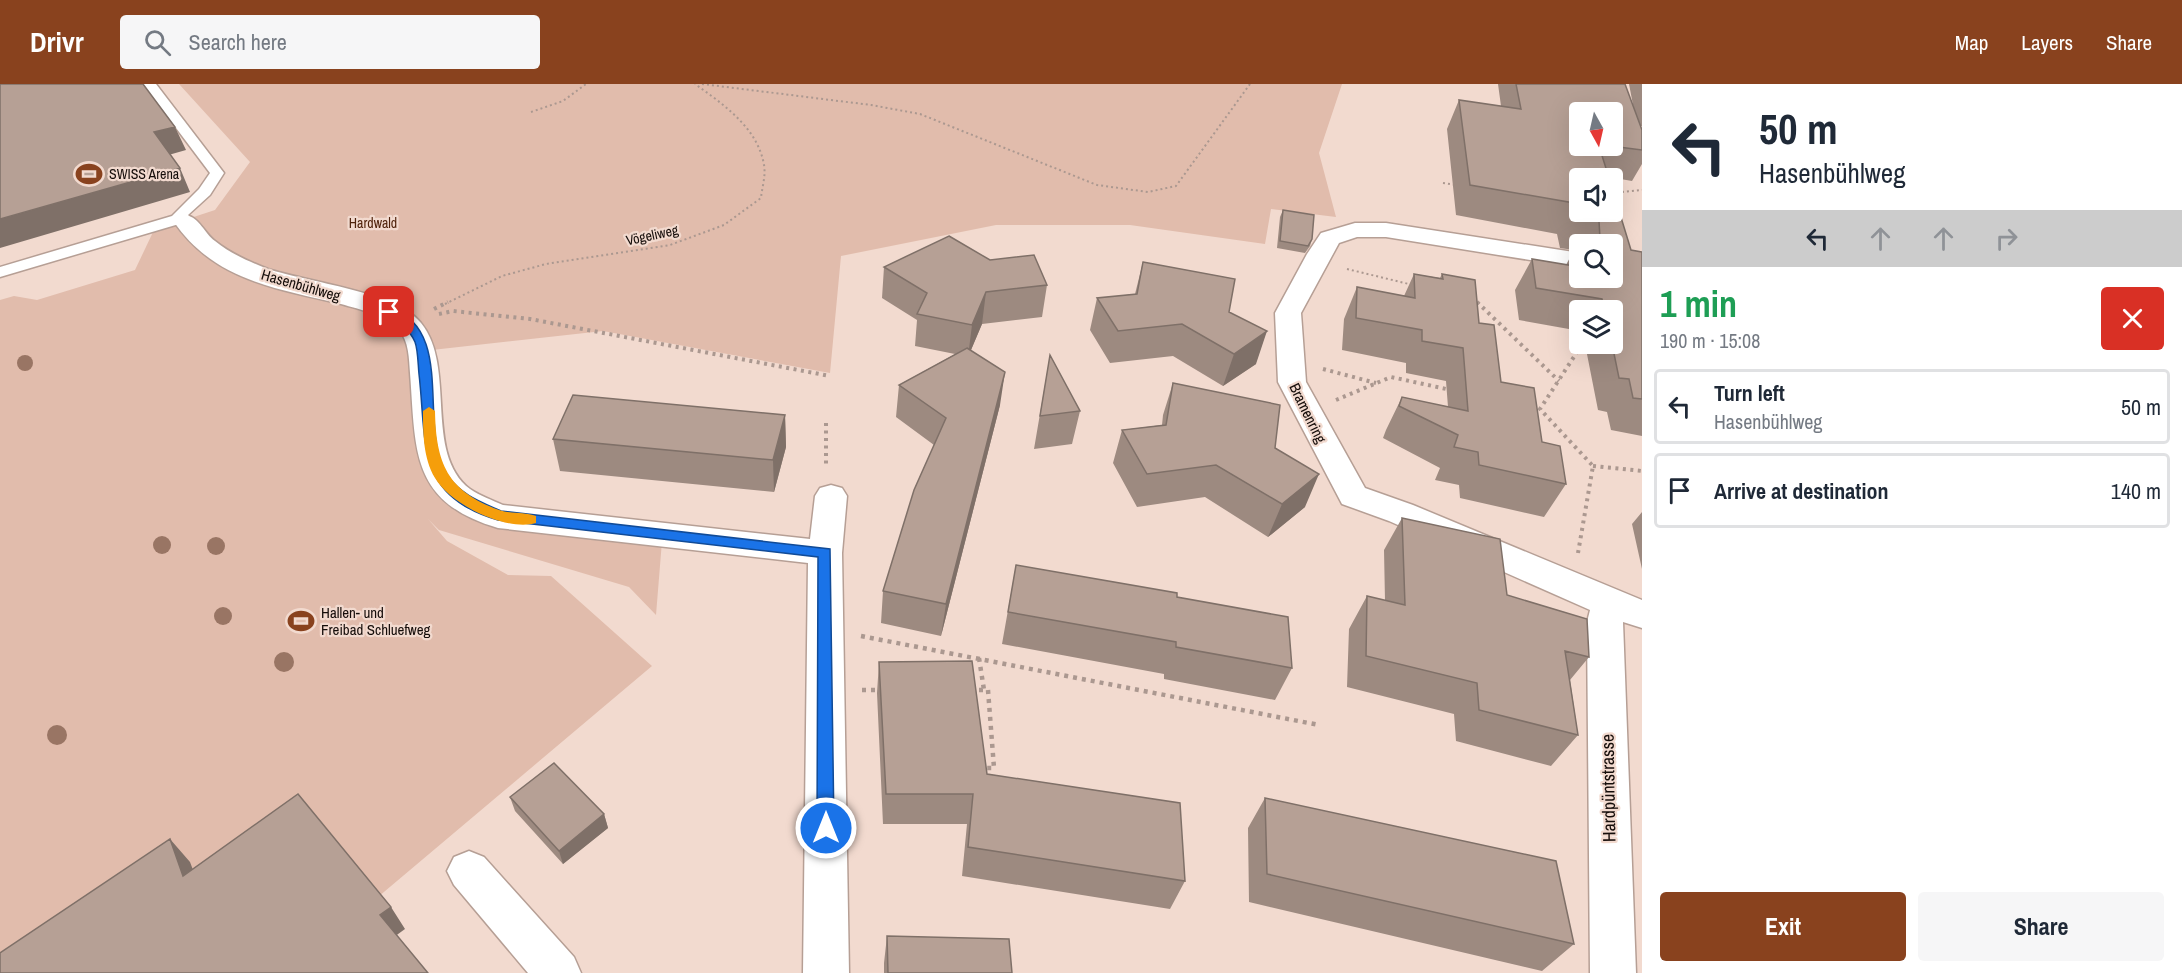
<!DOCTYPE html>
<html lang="en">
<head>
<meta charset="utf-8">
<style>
	body { margin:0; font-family:"Archivo Narrow",sans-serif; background:#f6f6f7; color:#1f2937; height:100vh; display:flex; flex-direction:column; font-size:22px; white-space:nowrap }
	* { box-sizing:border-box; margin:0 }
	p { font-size:20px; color:#747a83 }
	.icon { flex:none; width:33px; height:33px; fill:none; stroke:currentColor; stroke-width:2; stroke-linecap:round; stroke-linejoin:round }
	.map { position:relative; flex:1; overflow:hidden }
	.drawer { display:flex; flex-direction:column; background:#fff; width:540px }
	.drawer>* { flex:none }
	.banner { background:#fff; color:#1f2937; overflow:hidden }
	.needle { width:39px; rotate:172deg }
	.controls { position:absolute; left:1569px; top:18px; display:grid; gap:12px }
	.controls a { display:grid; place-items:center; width:54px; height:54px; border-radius:6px; background:#fff; box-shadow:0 6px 24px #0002; font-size:30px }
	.pin { position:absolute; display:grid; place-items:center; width:51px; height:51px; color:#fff; margin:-26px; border-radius:12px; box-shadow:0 3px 9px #0006 }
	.me { position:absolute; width:66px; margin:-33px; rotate:0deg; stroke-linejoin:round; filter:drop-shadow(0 0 4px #0008) }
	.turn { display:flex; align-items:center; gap:21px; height:126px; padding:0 18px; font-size:27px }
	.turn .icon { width:78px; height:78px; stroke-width:2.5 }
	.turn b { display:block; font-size:42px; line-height:51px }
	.lanes { display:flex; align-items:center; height:57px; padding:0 18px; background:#0003; justify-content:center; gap:30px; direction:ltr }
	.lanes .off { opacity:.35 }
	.round { display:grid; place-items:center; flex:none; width:63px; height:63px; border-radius:6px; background:#f6f6f7 }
	.head { display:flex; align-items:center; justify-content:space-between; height:102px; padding:0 18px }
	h1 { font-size:36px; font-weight:800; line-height:45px; color:#1e9e55 }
	.button { display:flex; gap:12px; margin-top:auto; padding:12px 18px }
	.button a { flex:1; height:69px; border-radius:6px; background:#89421e; color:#fff; font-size:24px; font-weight:800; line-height:69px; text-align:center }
	.button a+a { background:#f6f6f7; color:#1f2937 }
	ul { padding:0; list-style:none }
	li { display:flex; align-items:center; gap:18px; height:75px; margin:0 12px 9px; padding:0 6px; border:3px solid #e0e1e3; border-radius:6px }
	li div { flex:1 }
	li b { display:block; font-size:22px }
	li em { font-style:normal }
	header { display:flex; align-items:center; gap:36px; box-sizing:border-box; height:84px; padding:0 30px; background:#89421e; color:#fff }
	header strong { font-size:28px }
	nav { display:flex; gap:33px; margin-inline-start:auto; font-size:21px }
	.search { width:420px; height:54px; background:#f6f6f7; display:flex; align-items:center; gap:15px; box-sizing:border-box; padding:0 21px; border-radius:6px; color:#747a83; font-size:22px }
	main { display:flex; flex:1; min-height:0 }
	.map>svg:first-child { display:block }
</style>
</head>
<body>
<header>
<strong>Drivr</strong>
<div class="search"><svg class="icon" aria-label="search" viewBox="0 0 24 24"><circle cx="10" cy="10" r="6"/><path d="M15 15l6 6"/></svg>Search here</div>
<nav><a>Map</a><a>Layers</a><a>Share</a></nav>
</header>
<main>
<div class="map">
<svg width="1642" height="889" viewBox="0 0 1642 889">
	<rect width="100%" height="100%" fill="#f2dacf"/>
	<path fill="#e1bcac" d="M179,0H1342L1319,69L1336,133L1271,125L1265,160L1130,141H996L841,172L830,289L603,247L423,267L427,356L488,436L662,457L656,531L629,503L439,446L428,435L447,457L508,491L551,492L652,582L378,813L0,889V216L14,212L37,216L135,186L154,146L215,126L250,78Z"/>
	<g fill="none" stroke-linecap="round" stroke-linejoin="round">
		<g stroke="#b69f95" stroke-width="3">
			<path id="service" d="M143,0H156L224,89L210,111L188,131L194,138L191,141L179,140L0,193V183L172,132L199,105L210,89Z"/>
		</g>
		<g stroke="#b69f95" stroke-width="3">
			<path id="minor" d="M186,131C200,134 204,149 215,157C231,170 250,178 268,185C307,198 397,208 421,239C457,283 423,369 470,405C480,412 492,416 503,421L810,455L815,412L820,404L831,401L842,404L847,412L842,469L849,889H803L808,479L498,444C410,418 416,367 410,289C409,275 409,257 399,246C384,230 361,226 341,220C276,204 215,197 174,138L178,133Z
				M1355,139H1386L1580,169V184L1386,153H1357L1339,159L1301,229L1306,298L1365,404L1413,421L1642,516V544L1623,538L1636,889H1590L1587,538L1590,526L1389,437L1342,420L1278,298L1275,229L1307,170L1321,149Z
				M469,767L484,773L574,873L581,889H528L454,801L447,787L454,773Z"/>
		</g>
		<path stroke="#ab9890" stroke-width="2" stroke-dasharray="2 3" stroke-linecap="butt" d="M702,0L871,21L920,30L1097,101L1148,108L1176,102L1250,0
			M531,28L563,17L586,0
			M1443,99L1457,101
			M1612,109L1642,106
			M1347,185L1413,201
			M1475,216L1479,220
			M445,220L502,192L546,180L670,161L724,141L761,114C762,103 766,92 764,81C758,44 723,20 695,0"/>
		<path stroke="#ab9890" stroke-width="4" stroke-dasharray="3 4.5" stroke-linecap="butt" d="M1477,218L1559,297
			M434,225L448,218
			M439,230L453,227L530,235L830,292
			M1323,285L1376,299
			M1336,316L1391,293L1451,306
			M826,339V383
			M1593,382L1642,387
			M1578,469L1593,382L1540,325L1581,262L1588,264"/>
		<path stroke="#ab9890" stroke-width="4.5" stroke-dasharray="4 5" stroke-linecap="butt" d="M861,552L1319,641
			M979,574L984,606
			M862,606H882
			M970,606H988L994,684H983"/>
		<use href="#service" fill="#fff" fill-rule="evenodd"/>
		<use href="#minor" fill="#fff" fill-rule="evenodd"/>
	</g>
	<g fill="#997564">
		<circle cx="25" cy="279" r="8"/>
		<circle cx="162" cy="461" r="9"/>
		<circle cx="216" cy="462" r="9"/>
		<circle cx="223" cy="532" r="9"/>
		<circle cx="284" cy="578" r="10"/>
		<circle cx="57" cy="651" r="10"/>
	</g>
	<path fill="#9d8a80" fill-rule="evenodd" d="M1498,0H1625L1634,26L1629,0H1642V42H1640L1642,46V80L1632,97L1609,93L1612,128L1631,166L1642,168V352L1611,346L1607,328L1598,326L1585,260H1612V226H1580V247L1519,236L1515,206L1532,175L1566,181L1574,166L1560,164L1557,150L1456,131L1447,45L1459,16L1501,22ZM1580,28L1612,62H1580ZM1580,160H1612L1580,194Z
		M1283,126L1312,155L1310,162L1305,169L1277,164L1280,133Z
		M990,176L1047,201L1042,233L982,240L971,266L1000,321L941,552L881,539L883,507L934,361L896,333L899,301L955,270L915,262L917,236L882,214L884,183Z
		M1143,178L1229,228L1256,280L1223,302L1173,272L1110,279L1090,246L1097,214L1135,210Z
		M1414,190L1440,194L1442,190L1479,239L1501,298L1542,358L1566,400L1544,433L1460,414L1459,401L1435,396L1440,384L1383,354L1386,346L1402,313L1448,323L1446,297L1406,289V279L1342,266L1344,235L1357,203L1404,212Z
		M1050,271L1080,327L1072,360L1034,365Z
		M1173,299L1275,364L1305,423L1268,453L1205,413L1137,423L1113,379L1122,346L1162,341L1163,331Z
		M785,331L786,363L774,408L560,387L553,355Z
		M1642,428V485L1632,440Z
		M1402,434L1589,573L1570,596L1578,651L1551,682L1456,657L1454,630L1347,603L1349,545L1367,512L1385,517L1384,466Z
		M1016,481L1177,513L1292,584L1275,616L1164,595V590L1002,560Z
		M879,578L987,690L1185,797L1170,825L962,792L967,740H883L877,609Z
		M510,713L604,730L608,744L563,780L515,727Z
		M1265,714L1574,860L1542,887L1249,818L1248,744Z
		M887,852L1012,889H884V879Z"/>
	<path fill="#7f7068" d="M175,43L186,66L165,72L154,48Z
		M180,84L190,108L0,164V135Z
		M986,208L982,240L968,273L972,241Z
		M1267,247L1256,280L1223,302L1234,270Z
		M1005,288L1000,321L941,552L946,520Z
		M785,331L786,363L774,408L773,376Z
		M1319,390L1305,423L1268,453L1282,420Z
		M604,730L608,744L563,780L559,767Z
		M170,755L190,778L204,815L183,792Z
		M391,823L405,845L394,853L380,831Z"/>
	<path fill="#b6a095" stroke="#7f7068" stroke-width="1.5" d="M0,0H143L175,43L154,48L180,84L0,135Z
		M1516,0H1625L1642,46V66L1611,62H1612V28H1580V62H1599L1609,94H1580V128H1612V104L1631,166L1642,168V315L1633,314L1629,295L1619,294L1612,260V226H1604L1602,215L1536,204L1532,175L1580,183V194H1612V160H1584L1582,153L1600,155L1599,137L1577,133L1574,119L1470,101L1459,16L1521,25Z
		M1283,126L1314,131L1312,155L1308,162L1280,157Z
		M949,152L990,176L1034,171L1047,201L986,208L972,241L917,230L927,209L884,183Z
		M1143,178L1235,195L1229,228L1267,247L1234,270L1182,240L1118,247L1097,214L1137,210Z
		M1414,190L1443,195L1442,190L1475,196L1479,239L1494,241L1501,298L1534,304L1542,358L1560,362L1566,400L1479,381L1478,368L1454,363L1458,351L1399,322L1402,313L1468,327L1463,264L1422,257V246L1356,234L1357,203L1415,214Z
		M967,264L1005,288L946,520L883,507L914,406L946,334L899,301Z
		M1050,271L1080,327L1040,332Z
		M1173,299L1280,321L1275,364L1319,390L1282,420L1216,381L1147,390L1122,346L1166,341Z
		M573,311L785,331L773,376L553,355Z
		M1402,434L1500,455L1507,511L1587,535L1589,573L1565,567L1578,651L1479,626L1477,599L1366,572L1367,512L1405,521Z
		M1016,481L1177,509V513L1288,533L1292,584L1176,563V558L1008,528Z
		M972,577L987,690L1180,719L1185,797L968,763L973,710H886L879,578Z
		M554,679L604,730L559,767L510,713Z
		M298,710L391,823L380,831L428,889H0V869L170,755L183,792Z
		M1265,714L1556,777L1574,860L1267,790Z
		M887,852L1009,855L1012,889H888Z"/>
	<path fill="#1a73e8" stroke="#114b97" stroke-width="1.5" d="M389,224C458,244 416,347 448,392C461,411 481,418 501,427L830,465L834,744L832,750L826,752L820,750L817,744L818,473L498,436C415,412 427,359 419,290C418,280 418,266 415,258C409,244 397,237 385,230L383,228Z"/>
	<path fill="#f59e0b" d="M429,323L435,327C436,379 447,407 499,426C510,430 524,428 536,432V439C506,448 450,420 435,394C423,374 423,348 423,327Z"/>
	<defs>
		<g id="stadium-bare" transform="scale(2.07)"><path d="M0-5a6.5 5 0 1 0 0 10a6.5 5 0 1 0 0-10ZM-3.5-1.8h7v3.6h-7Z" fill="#89421e" stroke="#f2dacf" stroke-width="2.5" paint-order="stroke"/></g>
	</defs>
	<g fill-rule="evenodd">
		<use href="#stadium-bare" x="89" y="90"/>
		<use href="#stadium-bare" x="301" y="537"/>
	</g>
	<g text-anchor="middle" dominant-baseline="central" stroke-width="4.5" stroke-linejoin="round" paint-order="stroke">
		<g font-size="14" fill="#150d0a" stroke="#f2dacf" text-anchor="start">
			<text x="109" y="90">SWISS Arena</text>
		</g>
		<g font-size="14" fill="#50230c" stroke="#f2dacf">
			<text x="373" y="139">Hardwald</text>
		</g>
		<g font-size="14" fill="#150d0a" stroke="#f2dacf">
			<text transform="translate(652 151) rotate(-12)">Vögeliweg</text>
		</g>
		<g font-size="15" fill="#150d0a" stroke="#f2dacf">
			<text transform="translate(301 201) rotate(16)">Hasenbühlweg</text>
			<text transform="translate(1308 329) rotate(64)">Bramenring</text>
		</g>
		<g font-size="15" fill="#150d0a" stroke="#f2dacf" text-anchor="start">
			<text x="321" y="528">Hallen- und<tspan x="321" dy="17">Freibad Schluefweg</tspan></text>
		</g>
		<g font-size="18" fill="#150d0a" stroke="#f2dacf">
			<text transform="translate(1608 704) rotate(-91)">Hardpüntstrasse</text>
		</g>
	</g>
</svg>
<div class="controls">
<a><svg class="needle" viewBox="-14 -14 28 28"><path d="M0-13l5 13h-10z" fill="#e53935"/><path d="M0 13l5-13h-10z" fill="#747a83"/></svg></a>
<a><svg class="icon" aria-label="sound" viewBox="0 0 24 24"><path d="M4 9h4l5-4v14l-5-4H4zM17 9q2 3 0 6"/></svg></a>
<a><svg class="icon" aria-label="search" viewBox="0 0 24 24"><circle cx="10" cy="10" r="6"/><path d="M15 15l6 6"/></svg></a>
<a><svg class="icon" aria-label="layers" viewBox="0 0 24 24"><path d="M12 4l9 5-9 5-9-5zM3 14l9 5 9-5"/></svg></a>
</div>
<div class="pin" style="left:389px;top:228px;background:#d93025"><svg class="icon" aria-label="arrive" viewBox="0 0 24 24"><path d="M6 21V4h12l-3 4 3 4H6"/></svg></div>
<svg class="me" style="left:826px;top:744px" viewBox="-20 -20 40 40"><circle r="17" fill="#1a73e8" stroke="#fff" stroke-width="3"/><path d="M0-11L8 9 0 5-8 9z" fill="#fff"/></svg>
</div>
<section class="drawer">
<div class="banner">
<div class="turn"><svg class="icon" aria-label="left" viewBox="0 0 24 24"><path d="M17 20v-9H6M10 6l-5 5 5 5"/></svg><div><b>50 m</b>Hasenbühlweg</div></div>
<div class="lanes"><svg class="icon" aria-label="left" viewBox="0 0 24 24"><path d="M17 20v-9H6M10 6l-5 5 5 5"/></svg><svg class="icon off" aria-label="ahead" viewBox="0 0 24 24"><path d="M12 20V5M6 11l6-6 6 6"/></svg><svg class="icon off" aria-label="ahead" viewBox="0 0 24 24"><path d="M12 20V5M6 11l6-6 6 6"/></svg><svg class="icon off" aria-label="right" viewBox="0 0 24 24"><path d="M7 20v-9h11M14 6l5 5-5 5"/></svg></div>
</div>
<div class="head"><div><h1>1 min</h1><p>190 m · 15:08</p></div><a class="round" style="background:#d93025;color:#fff"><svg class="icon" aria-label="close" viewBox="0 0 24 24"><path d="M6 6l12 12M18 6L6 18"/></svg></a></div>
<ul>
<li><svg class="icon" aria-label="left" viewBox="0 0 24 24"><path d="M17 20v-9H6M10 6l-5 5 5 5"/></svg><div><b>Turn left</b><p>Hasenbühlweg</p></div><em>50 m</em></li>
<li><svg class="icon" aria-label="arrive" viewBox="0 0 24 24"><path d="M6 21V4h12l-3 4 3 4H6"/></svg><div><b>Arrive at destination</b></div><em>140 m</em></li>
</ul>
<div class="button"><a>Exit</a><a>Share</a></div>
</section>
</main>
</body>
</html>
